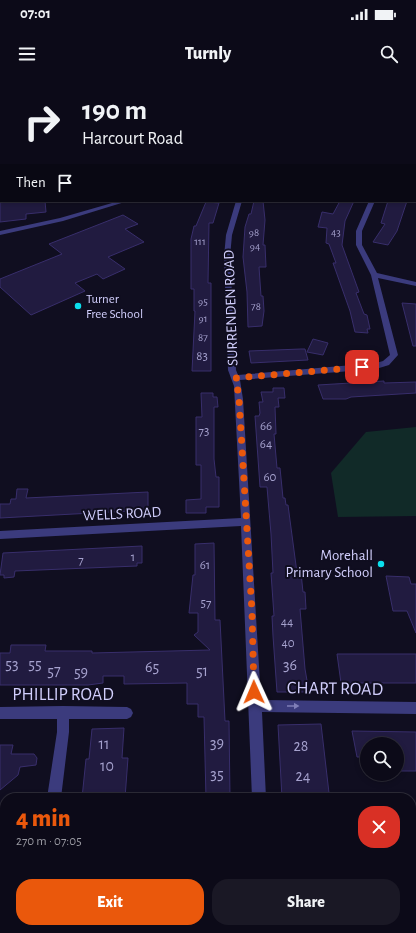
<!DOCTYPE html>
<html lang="en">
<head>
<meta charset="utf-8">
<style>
	body { margin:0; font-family:"Alegreya Sans",sans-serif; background:#1a1825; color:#f1f3f6; height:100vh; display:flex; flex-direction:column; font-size:15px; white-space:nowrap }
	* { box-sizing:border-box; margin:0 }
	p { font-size:13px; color:#9a9aa2 }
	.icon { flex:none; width:22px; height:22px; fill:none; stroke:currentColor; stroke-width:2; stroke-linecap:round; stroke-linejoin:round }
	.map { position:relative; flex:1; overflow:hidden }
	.details { position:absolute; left:0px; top:713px; width:416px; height:140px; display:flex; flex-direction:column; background:#0c0a18; border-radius:16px 16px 0 0; box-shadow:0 2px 6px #0003,0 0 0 1px #2c2b37 }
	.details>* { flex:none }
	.hud { position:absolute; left:0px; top:0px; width:416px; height:122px; box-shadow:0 2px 6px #0003,0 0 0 1px #2c2b37; background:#0c0a18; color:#f1f3f6; overflow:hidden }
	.controls { position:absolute; left:360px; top:657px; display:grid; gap:8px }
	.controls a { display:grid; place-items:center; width:44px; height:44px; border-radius:50%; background:#0c0a18; box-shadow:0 2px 6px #0003,0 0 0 1px #2c2b37; font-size:20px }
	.pin { position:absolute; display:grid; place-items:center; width:34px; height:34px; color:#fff; margin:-17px; border-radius:8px; box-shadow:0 2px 6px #0006 }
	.me { position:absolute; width:44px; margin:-22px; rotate:359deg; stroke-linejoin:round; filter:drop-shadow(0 0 3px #0008) }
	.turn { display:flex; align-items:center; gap:14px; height:84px; padding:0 16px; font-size:18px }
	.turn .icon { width:52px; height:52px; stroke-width:2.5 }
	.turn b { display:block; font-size:28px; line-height:34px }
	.then { display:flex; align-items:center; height:38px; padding:0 16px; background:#0003; gap:8px; font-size:15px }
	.round { display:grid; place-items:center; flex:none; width:42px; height:42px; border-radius:16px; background:#1a1825 }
	.headline { display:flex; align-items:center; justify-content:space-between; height:68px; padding:0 16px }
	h1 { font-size:24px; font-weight:800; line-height:30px; color:#ea580c }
	.cta { display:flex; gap:8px; margin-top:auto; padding:8px 16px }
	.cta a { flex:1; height:46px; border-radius:16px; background:#ea580c; color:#fff; font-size:16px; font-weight:800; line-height:46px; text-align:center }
	.cta a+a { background:#1a1825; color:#f1f3f6 }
	.status { display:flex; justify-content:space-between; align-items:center; height:28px; padding:0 20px; background:#0c0a18; direction:ltr }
	.status svg { height:11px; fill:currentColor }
	header { display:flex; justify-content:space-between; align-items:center; height:52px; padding:0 16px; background:#0c0a18; font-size:18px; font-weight:800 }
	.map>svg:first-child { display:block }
</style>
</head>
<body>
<div class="status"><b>07:01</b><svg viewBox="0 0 49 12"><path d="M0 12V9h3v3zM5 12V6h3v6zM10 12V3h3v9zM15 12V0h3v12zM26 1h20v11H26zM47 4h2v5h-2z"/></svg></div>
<header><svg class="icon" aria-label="menu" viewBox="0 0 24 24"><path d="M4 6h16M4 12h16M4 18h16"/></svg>Turnly<svg class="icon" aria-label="search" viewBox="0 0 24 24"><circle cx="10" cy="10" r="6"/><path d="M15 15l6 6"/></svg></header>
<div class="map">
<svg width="416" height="853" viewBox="0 0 416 853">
	<rect width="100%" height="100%" fill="#100e20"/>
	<path fill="#112a28" d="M416,347V436L338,437L331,393L366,352Z"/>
	<path fill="#211b40" stroke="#382e6b" d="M0,121H45L46,132L26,134V139L0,142Z
		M254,121H263L265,140L263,165H265L266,187H259L261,216H263L264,231L262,246L248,247L247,212L243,177L245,147L249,134H251Z
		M340,121H354L345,141L342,165L359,212L356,213L364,234L367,235L370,249H367L368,253L355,252L350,231L333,183H336L329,164L326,163L327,148L318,147L322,132L333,134Z
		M388,121H407L397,151L388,165L373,162L385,144L381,143Z
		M206,122L219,123L213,143H209L208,203H211V291H192L195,231H194V209H191V159L194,146H196Z
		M123,135L138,144L125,149L144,162L108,177L125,189L103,199L97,194L75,203L85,211L31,235L0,207V199L62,174L49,164Z
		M402,223L416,224V266H413Z
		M313,259L328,263L323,275L307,272Z
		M301,269H305L308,280L251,283L249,271Z
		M384,301V303L416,302V313L351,317L346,319H323L318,305Z
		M273,308H284L285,318H278L279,327H275L276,354H274L277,388H280L283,418H285L286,425H288L297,493H301L303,512H305L306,529H300L305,589L309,612H277L273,556L272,536H274L271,493H273L271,454L267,407H260L255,336H259L260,333L259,322H263L261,312H273Z
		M201,313H213V317H217L218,327H214V379L216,397H219V427H206V433H186V420L201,419V385H196V337H202Z
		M17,409H28L26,418L148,412V430L0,438V424H10L11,419H16Z
		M214,463L215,540H220L225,641H229L230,718H206L204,637H198V624H187V603L124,604V596H103V603L88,605H0V573H10L11,565H46L45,571H92V573L210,570L194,555L198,552V533H189L193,495H195V464Z
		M142,466V483H137V486L15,491L14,497L4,498V495H0L3,473Z
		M386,496L409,497L411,504H416V553L407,531H393Z
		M337,574H416V603H341Z
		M321,644L329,713L303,714L304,718H282L278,645Z
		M124,648L122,678H128L125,718H82L86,679H89L92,649Z
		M352,651L416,652V691H397V664H367V677H357Z
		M0,665H13L11,674H34L37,678L36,685L20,687L18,695L0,710Z"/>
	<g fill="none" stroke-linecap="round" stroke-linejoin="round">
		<path fill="#3b3b7d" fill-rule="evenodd" d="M415,18H416V20H415Z
			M1,101V105L0,106V102Z
			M236,121H242L232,155L230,177L236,290L238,295L376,283L383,281L390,275L371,195L356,165V151L369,121H375L362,151V165L377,193L416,202V206L378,198L398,275L389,285L376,289L240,300L243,319L261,620L416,622V634L262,632L266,718H252L241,446L0,459V451L241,438L234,306L228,290L224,177L226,155Z
			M63,626L127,627L131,629L133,633L131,637L127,639H69V652L61,718H47L57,652V639H0V627Z
			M29,848H45L44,853H28Z
			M258,848H274L275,853H259Z"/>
		<path fill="#3b3b7d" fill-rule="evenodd" d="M119,121H128L63,141L0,155V151L60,138Z"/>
	</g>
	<defs><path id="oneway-solid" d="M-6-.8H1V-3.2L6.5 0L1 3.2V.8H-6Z"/></defs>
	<use fill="#7f7eb7" href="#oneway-solid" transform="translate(293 626)"/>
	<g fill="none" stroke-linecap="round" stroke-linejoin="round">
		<path stroke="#ea580c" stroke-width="7" stroke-dasharray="0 12.6" d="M254,612L252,532L239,319L236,298L362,287"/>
	</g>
	<g fill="#0bdfed" stroke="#100e20" stroke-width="1.5">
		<circle cx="78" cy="226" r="4"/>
		<circle cx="381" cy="484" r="4"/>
	</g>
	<g text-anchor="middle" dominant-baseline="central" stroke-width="4" stroke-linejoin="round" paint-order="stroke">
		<g font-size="11" fill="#a6a2ce">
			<text x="254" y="152">98</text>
			<text x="336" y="152">43</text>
			<text x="200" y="161">111</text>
			<text x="255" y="166">94</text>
			<text x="203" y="221">95</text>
			<text x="256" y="226">78</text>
			<text x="203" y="238">91</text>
			<text x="203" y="257">87</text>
		</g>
		<g font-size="13" fill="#d2cffd" stroke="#100e20" text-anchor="start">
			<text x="86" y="219">Turner<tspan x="86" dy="15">Free School</tspan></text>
		</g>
		<g font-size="13" fill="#a6a2ce">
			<text x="202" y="276">83</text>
			<text x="266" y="346">66</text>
			<text x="204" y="351">73</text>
			<text x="266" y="364">64</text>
			<text x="270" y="397">60</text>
			<text x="133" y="477">1</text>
			<text x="81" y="480">7</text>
			<text x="205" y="485">61</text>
			<text x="206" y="523">57</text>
			<text x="287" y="542">44</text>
			<text x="288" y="563">40</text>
		</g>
		<g font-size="15" fill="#d2cffd" stroke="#100e20">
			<text transform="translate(231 228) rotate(-92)">SURRENDEN ROAD</text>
			<text transform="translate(122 434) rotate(-3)">WELLS ROAD</text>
		</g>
		<g font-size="15" fill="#d2cffd" stroke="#100e20" text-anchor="end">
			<text x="373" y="475">Morehall<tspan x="373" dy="17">Primary School</tspan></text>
		</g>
		<g font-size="16" fill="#a6a2ce">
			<text x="12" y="584">53</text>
			<text x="35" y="584">55</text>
			<text x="290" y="585">36</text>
			<text x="152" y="587">65</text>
			<text x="54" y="591">57</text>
			<text x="202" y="591">51</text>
			<text x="81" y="592">59</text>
			<text x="217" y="663">39</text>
			<text x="104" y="664">11</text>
			<text x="301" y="666">28</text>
			<text x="107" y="686">10</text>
			<text x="217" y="694">35</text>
			<text x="303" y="696">24</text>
		</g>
		<g font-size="18" fill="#d2cffd" stroke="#100e20">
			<text transform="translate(335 609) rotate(1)">CHART ROAD</text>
			<text x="63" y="615">PHILLIP ROAD</text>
		</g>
	</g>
</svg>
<div class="controls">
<a><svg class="icon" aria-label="search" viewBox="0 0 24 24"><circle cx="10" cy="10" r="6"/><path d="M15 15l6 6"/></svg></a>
</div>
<div class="pin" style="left:362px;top:287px;background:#d93025"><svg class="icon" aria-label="arrive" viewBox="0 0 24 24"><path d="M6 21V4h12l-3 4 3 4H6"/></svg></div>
<svg class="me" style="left:254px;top:612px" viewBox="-20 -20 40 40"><path d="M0-17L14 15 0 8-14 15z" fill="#ea580c" stroke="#fff" stroke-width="4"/></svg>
<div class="hud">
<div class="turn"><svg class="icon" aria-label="right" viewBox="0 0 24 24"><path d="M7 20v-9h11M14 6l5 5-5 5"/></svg><div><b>190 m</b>Harcourt Road</div></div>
<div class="then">Then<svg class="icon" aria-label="arrive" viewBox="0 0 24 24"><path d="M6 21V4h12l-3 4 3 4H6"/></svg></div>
</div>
<section class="details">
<div class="headline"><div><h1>4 min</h1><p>270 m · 07:05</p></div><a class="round" style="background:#d93025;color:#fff"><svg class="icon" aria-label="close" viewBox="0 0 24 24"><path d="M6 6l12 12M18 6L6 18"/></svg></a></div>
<div class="cta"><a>Exit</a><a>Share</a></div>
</section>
</div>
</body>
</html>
